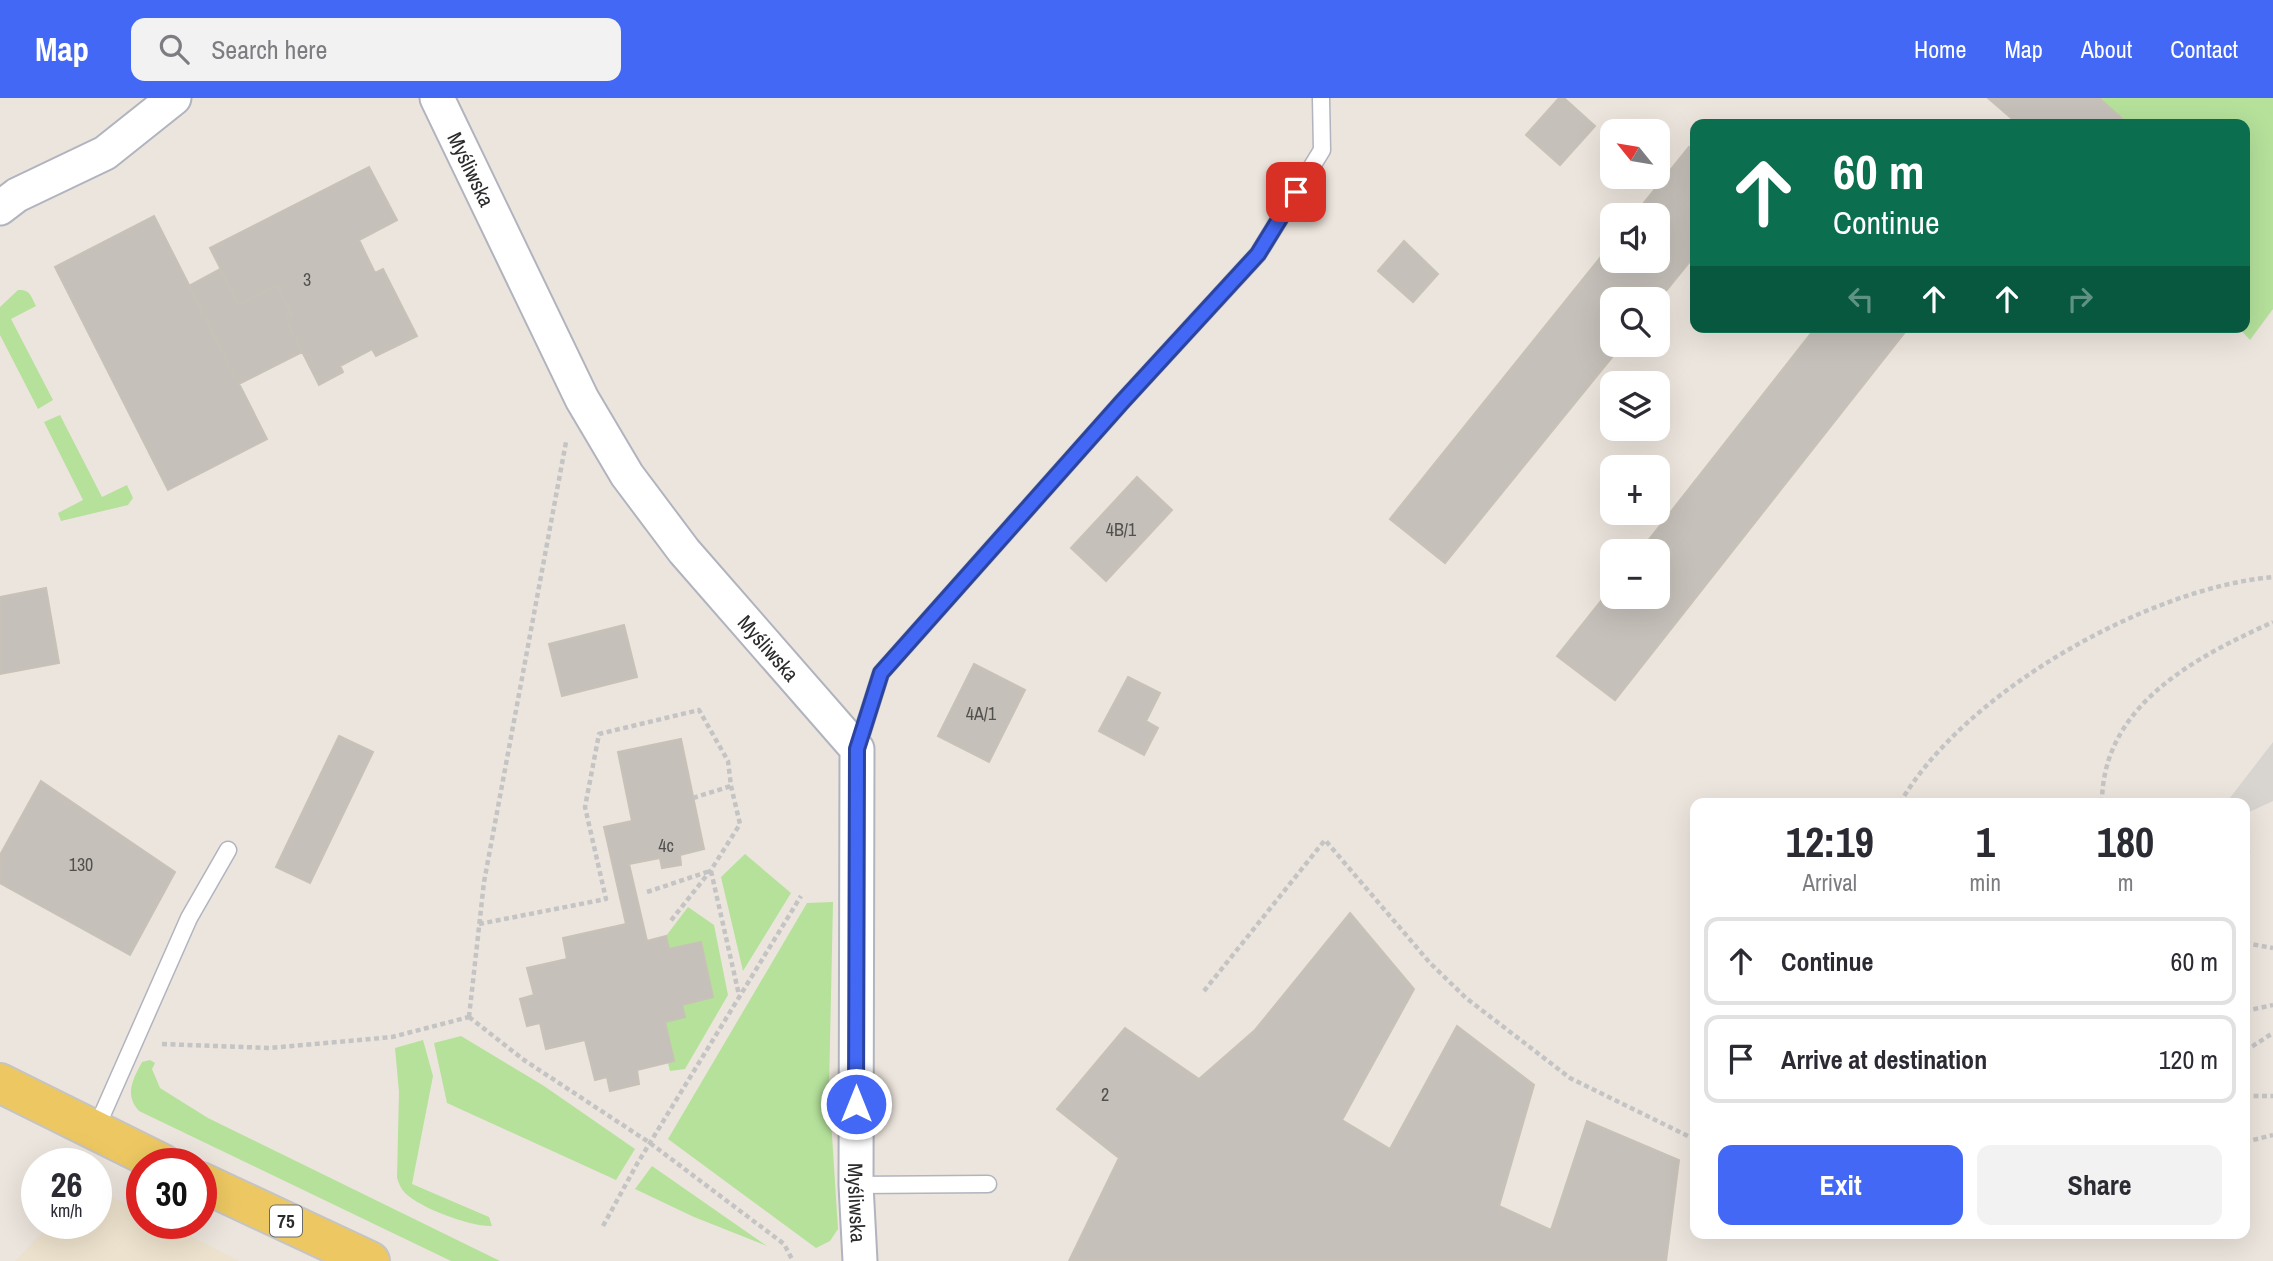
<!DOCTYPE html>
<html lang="en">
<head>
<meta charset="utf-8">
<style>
	body { margin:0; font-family:"Archivo Narrow",sans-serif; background:#f2f2f3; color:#2b2b33; height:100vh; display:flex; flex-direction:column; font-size:26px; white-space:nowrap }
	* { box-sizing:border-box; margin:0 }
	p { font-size:23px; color:#7c7c81 }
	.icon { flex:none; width:38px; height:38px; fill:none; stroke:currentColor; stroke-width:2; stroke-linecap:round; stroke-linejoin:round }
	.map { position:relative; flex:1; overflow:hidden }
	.sheet { position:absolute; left:1690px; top:700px; width:560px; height:441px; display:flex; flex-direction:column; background:#fff; border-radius:14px; box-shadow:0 7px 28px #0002 }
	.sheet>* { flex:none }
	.top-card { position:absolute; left:1690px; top:21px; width:560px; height:214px; border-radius:14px; box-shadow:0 7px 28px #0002; background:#0b6e4f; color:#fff; overflow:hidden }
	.needle { width:46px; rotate:300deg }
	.fabs { position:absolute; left:1600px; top:21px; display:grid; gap:14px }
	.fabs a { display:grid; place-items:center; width:70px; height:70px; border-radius:14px; background:#fff; box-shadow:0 7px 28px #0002; font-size:35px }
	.speed { position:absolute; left:21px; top:1050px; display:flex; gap:14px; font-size:35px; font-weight:700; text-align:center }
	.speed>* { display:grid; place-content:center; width:91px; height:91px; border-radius:50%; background:#fff; box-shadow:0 7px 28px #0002; line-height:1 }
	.speed small { font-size:18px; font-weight:400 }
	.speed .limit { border:10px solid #d22; background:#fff; color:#111 }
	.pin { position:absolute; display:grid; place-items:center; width:60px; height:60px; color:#fff; margin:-30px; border-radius:14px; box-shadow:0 4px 10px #0006 }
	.me { position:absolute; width:77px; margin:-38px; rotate:0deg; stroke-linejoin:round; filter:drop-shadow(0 0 5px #0008) }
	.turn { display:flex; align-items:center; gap:24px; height:147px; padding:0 28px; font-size:32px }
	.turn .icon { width:91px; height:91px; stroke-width:2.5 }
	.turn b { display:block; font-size:49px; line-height:60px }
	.lanes { display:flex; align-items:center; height:66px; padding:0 28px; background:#0003; justify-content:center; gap:35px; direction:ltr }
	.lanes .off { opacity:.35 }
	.eta { display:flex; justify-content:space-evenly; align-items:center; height:119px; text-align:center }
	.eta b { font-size:42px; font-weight:700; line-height:49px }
	.action { display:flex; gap:14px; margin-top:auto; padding:14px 28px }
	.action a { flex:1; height:80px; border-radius:14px; background:#4268f5; color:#fff; font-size:28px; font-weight:700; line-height:80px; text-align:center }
	.action a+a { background:#f2f2f3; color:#2b2b33 }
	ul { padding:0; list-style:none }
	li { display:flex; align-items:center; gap:21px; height:88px; margin:0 14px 10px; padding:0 14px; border:4px solid #e1e1e2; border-radius:14px }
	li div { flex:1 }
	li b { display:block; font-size:26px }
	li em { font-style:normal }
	header { display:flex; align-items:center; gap:42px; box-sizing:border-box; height:98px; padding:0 35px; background:#4268f5; color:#fff }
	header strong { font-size:33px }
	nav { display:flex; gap:38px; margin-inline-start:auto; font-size:24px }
	.search { width:490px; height:63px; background:#f2f2f3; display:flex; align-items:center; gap:18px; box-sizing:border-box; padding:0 24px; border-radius:14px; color:#7c7c81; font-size:26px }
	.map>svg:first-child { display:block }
</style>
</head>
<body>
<header>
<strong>Map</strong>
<div class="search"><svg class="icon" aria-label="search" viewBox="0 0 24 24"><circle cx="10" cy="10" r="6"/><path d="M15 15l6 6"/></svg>Search here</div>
<nav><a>Home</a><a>Map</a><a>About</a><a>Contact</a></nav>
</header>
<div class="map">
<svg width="2273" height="1163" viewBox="0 0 2273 1163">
	<rect width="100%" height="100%" fill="#ece5dd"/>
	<path fill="#ede2cd" d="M96,1091L142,1114V1125H165L239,1163H15L52,1125H96Z"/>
	<path fill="#b5e19b" d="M2099,0H2273V211L2250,242L2238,229H2245V26H2128Z
		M18,192C30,191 31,198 36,208L11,221L53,302L38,311L0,237V209Z
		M60,317L102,399L127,387L133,400L128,407L61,423L58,415L83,402L44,324Z
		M745,756L791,795L743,873L721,779Z
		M833,804L829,991L838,1131L830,1143L816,1150L668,1041L807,805Z
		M688,809L714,827L728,897L685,971L670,973L668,965L674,963L665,924L685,919L682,907L713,899L701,844L669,851L666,838Z
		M461,938L544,988L635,1051L616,1082L447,1005L434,945Z
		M423,942L433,978L412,1086L489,1119L492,1128C471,1129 420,1110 405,1095C401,1091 399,1086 397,1080L399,994L395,950Z
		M150,962L155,965L152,971L160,990L208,1020L500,1163H451L139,1013C124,997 133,981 142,964Z
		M652,1068L767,1148L694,1119L635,1091Z"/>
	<path fill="#d8d5d0" d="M2273,644V703L2245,716V705H2226Z"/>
	<path fill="#c5c0b9" stroke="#c8c1b7" stroke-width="2" d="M1559,0H1564L1595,28L1560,67L1526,37Z
		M1988,0H2099L2128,26H2018Z
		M1689,49L1696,55V156L1657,204V201H1612V247H1622L1445,465L1390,421L1612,145V163H1657V117H1634Z
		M369,69L397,122L359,142L375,175L383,171L417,238L376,258L372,251L340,268L343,274L319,287L285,220L292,217L277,187L239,207L210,150Z
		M154,118L267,341L168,392L55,169Z
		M1404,143L1438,176L1413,204L1378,173Z
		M220,171L239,207L277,187L292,217L285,220L302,254L239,286L189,188Z
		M1816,229H1909L1615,602L1557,558L1612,489V499H1657V453H1640Z
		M1137,379L1172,412L1106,483L1071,450Z
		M46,490L59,565L0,576V499Z
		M624,527L637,579L562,598L549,546Z
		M974,566L1025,592L989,664L938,638Z
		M1128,579L1160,595L1146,623L1158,630L1144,657L1099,633Z
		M339,638L373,654L310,785L276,769Z
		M681,641L704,751L680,757L681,767L662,770L660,760L629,766L647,843L666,838L669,851L701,844L713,899L682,907L685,919L665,924L674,963L637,972L639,986L610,993L607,979L595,982L585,942L546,951L540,925L527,928L520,901L534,897L527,870L567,861L563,840L626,826L604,729L632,723L618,654Z
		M41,683L175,774L130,857L0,785V757Z
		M1350,815L1414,891L1342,1022L1390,1051L1457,928L1534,987L1499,1108L1551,1132L1587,1023L1679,1062L1666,1163H1069L1119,1060L1057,1011L1125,930L1199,981L1255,932Z"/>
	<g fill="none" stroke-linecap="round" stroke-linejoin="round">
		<g stroke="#b1b4be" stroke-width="19">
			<path id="lane" d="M857,651L881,575L1122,304L1258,156L1322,52L1321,0
				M95,1033L189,820L228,752
				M856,1087L988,1086"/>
		</g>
		<g stroke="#b1b4be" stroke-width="37">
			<g id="street">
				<path id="s1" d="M437,0L582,301L627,377L684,453L857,651L856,1087L860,1163"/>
				<path d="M0,110L17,97L105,55L174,0"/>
			</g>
		</g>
		<g stroke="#c4c4c4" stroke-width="42">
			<path id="primary" d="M0,985L163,1066
				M201,1084L370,1163"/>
		</g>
		<path stroke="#c4c4c4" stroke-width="4.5" stroke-dasharray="5 3.5" stroke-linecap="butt" d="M693,700L731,688
			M1900,705C1963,595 2147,490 2273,479
			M2102,705C2102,607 2196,559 2273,524
			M2245,754L2253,757
			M711,773L739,897
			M647,794L710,773
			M479,826L606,801L585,709L599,636L699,612L728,663L731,688L740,726L711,772L669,825
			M2245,845L2273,850
			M1204,893L1325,742L1430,865L1466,900L1570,980L1696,1042
			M2245,913L2273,907
			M469,919L484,784L566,344
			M469,919L524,962L650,1045L784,1146L793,1163
			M162,946L270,950L392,939L469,919
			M2245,953L2273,935
			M2245,998H2273
			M2245,1044L2273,1037
			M603,1128L637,1066L801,798"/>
		<use href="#lane" stroke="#fff" stroke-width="16"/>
		<use href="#street" stroke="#fff" stroke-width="33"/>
		<use href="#primary" stroke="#edc862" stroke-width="38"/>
	</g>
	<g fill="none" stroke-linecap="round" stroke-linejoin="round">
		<g stroke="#2b449f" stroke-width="18">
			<path id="route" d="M856,1006L857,651L881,575L1122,304L1258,156L1296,94"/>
		</g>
		<use href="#route" stroke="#4268f5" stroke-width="12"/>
	</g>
	<g text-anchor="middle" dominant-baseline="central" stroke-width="7" stroke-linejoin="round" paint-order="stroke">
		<g font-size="18" fill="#52504e">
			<text x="307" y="181">3</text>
			<text x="1121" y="431">4B/1</text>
			<text x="981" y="615">4A/1</text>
			<text x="666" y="747">4c</text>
			<text x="81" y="766">130</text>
			<text x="1105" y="996">2</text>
		</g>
		<rect fill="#fff" stroke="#6b6b6b" stroke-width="2" x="270" y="1107.5" width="32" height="31" rx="5"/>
		<g font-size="19" font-weight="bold" fill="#2b2b2b">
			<text x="286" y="1123">75</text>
		</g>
		<g font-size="21" fill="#2b2b2b" stroke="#fff">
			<text stroke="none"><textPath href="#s1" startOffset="79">Myśliwska</textPath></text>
			<text stroke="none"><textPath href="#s1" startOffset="646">Myśliwska</textPath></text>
			<text stroke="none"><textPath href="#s1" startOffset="1234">Myśliwska</textPath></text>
		</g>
	</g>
</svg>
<div class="fabs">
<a><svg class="needle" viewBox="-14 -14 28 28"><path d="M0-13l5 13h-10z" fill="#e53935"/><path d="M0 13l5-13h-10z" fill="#7c7c81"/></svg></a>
<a><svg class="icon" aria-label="sound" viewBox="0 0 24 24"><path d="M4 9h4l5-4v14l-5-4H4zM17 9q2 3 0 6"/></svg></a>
<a><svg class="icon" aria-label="search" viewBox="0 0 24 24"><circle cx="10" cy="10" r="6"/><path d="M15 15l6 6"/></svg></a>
<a><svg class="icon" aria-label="layers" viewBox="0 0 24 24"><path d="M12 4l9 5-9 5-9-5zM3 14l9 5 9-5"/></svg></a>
<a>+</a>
<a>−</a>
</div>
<div class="speed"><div>26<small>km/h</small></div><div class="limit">30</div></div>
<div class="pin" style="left:1296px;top:94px;background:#d93025"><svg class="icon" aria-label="arrive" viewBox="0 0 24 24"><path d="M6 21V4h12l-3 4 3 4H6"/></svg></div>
<svg class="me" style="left:856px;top:1006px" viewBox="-20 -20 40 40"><circle r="17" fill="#4268f5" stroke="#fff" stroke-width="3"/><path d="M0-11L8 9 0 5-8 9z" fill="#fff"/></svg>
<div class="top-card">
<div class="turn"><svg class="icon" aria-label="ahead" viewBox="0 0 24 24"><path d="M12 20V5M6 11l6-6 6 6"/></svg><div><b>60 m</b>Continue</div></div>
<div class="lanes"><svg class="icon off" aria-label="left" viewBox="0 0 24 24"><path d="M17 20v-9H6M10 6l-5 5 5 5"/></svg><svg class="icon" aria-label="ahead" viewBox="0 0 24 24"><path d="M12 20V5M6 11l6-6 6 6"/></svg><svg class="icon" aria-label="ahead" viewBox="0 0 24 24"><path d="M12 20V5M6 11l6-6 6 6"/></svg><svg class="icon off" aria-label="right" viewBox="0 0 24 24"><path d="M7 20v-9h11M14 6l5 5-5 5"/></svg></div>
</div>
<section class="sheet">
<div class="eta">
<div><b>12:19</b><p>Arrival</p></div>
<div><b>1</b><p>min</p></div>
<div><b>180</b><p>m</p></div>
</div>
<ul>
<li><svg class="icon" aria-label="ahead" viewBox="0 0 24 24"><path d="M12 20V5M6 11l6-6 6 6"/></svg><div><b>Continue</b></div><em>60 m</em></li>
<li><svg class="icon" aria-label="arrive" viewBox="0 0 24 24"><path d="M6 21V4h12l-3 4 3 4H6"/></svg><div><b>Arrive at destination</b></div><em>120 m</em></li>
</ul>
<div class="action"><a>Exit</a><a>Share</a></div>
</section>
</div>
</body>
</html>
